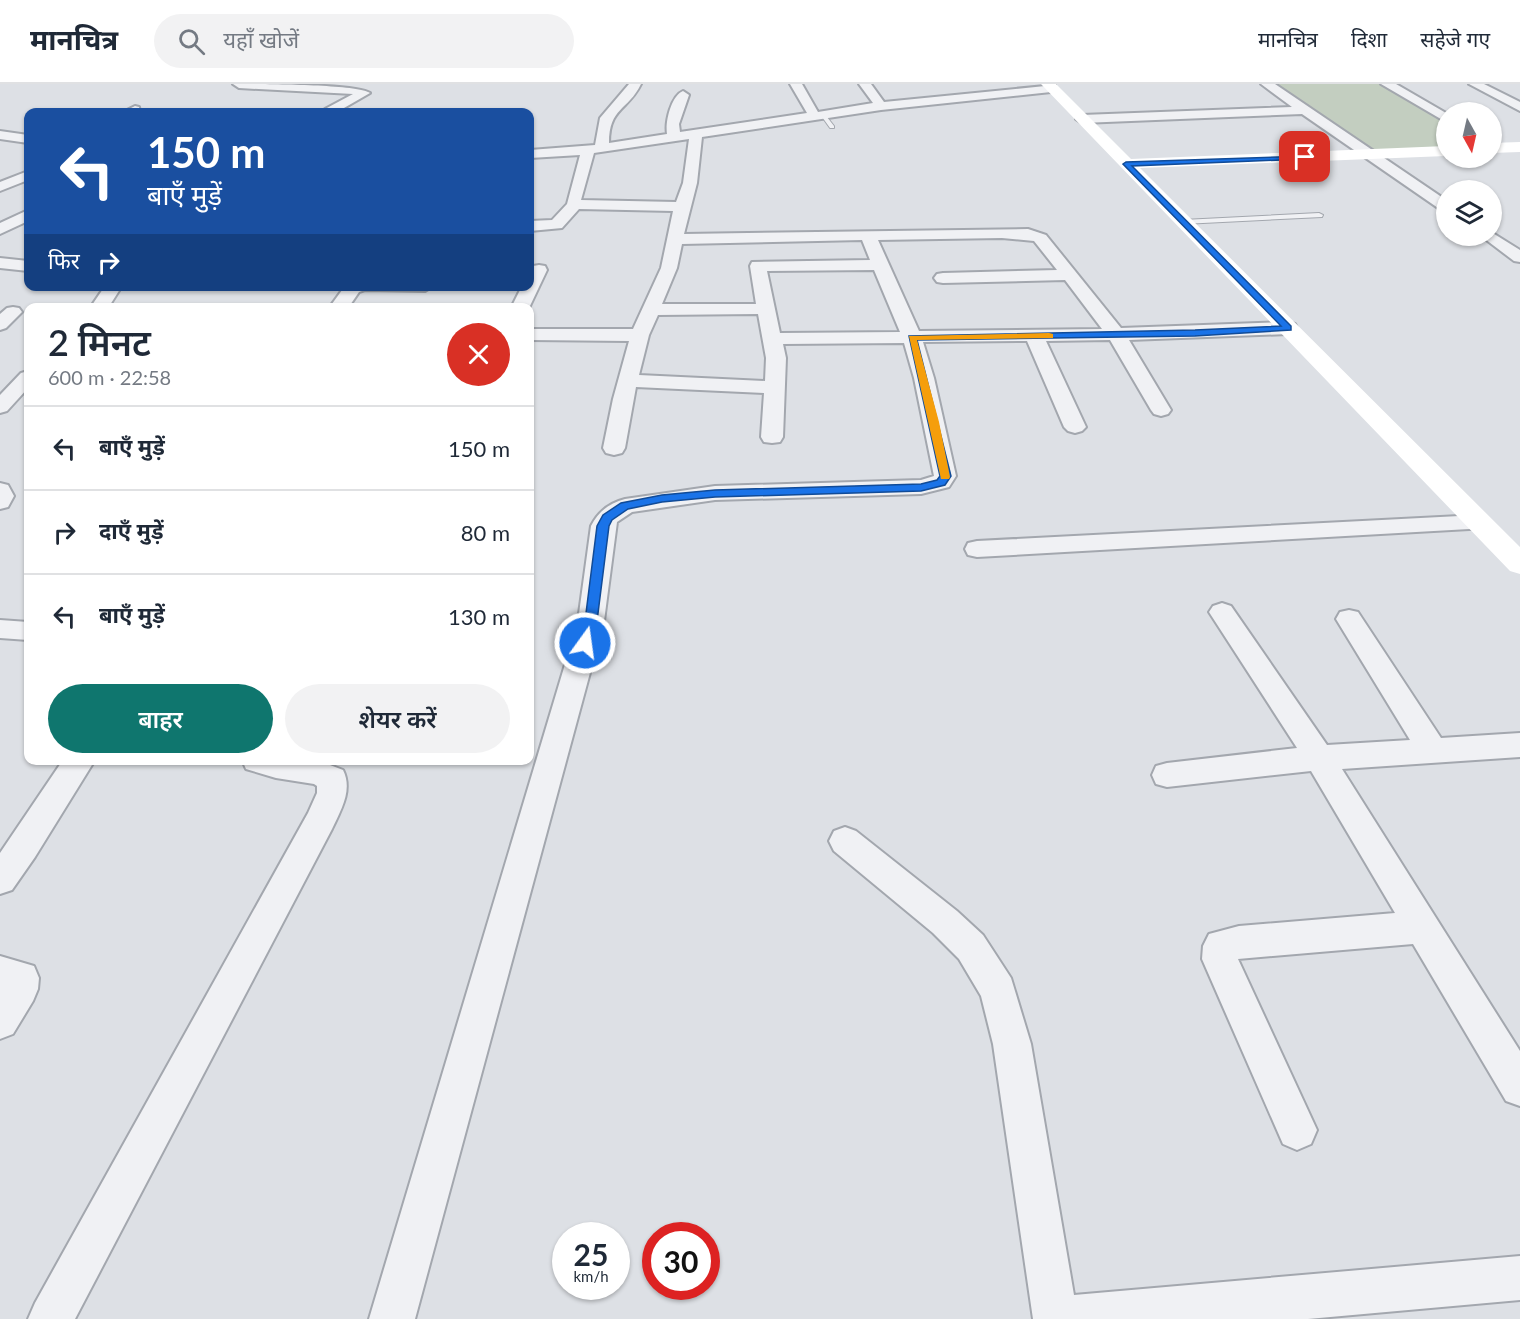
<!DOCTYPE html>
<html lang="hi">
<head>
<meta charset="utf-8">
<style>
	body { margin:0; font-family:Lato,"Noto Sans Devanagari",sans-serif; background:#f2f2f3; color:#1f2937; height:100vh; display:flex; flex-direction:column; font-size:22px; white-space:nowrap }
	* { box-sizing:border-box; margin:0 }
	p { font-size:20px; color:#747a83 }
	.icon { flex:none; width:33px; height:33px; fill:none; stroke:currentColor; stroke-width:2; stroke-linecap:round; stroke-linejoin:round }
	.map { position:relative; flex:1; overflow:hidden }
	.sheet { position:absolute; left:24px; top:219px; width:510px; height:462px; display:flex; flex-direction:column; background:#fff; border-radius:12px; box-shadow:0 2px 4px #0004 }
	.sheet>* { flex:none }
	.hud { position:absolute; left:24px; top:24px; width:510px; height:183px; border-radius:12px; box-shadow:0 2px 4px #0004; background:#1a4fa0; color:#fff; overflow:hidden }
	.needle { width:39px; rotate:172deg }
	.tools { position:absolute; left:1436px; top:18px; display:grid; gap:12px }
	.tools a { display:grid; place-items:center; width:66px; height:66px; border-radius:50%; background:#fff; box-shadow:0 2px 4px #0004; font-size:30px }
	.speed { position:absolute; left:552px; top:1138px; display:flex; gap:12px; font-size:30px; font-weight:700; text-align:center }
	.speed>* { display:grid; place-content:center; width:78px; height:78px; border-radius:50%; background:#fff; box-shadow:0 2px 4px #0004; line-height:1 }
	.speed small { font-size:15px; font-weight:400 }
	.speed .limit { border:9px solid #d22; background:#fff; color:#111 }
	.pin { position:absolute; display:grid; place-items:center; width:51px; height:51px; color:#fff; margin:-26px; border-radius:12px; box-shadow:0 3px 9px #0006 }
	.me { position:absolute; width:66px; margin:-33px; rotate:14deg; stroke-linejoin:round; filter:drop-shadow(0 0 4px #0008) }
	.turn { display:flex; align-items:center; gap:21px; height:126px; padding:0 24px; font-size:27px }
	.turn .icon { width:78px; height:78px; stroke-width:2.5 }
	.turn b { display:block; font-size:42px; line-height:51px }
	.then { display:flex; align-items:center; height:57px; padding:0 24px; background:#0003; gap:12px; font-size:22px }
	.round { display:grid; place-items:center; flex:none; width:63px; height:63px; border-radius:32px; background:#f2f2f3 }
	.head { display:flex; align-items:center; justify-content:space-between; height:102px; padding:0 24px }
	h1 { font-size:36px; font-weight:600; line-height:45px }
	.button { display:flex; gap:12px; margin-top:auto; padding:12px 24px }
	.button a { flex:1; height:69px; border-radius:36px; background:#0f766e; color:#fff; font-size:24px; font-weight:600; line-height:69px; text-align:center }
	.button a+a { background:#f2f2f3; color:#1f2937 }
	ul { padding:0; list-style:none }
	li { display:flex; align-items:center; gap:18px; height:84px; padding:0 24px; border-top:2px solid #e0e1e3 }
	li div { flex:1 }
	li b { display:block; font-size:22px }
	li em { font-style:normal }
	header { display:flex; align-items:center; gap:36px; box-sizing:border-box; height:84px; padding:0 30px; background:#fff; border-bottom:2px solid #e0e1e3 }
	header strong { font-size:28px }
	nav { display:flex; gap:33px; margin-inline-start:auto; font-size:21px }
	.search { width:420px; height:54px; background:#f2f2f3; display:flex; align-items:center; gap:15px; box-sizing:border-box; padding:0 21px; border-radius:33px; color:#747a83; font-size:22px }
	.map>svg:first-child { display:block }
</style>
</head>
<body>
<header>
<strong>मानचित्र</strong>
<div class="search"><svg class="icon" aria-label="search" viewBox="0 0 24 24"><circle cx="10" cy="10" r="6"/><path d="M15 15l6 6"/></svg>यहाँ खोजें</div>
<nav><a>मानचित्र</a><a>दिशा</a><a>सहेजे गए</a></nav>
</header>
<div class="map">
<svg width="1520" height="1235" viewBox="0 0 1520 1235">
	<rect width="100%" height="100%" fill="#dde0e5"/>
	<path fill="#c3cec0" d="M1274,0H1382L1446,36V64L1371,66Z"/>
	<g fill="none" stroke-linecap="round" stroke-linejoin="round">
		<g stroke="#a3a7ae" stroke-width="2">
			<path id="lane" d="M823,28L834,42V44H830L820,30Z
				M1319,129L1323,131L1322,133L1183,140L1179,138L1183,136Z"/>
		</g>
		<g stroke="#a3a7ae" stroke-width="4">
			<path id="street" d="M233,0C256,0 357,0 370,9L337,28H323L325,25L353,10L239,4Z
				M629,0H641C628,27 609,23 609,59L667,50C665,38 671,12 683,7L689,11L679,40L680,48L807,29L790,0H802L818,28L873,19L859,0H871L884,18L1055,1V7L1051,8L881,26L702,53L697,99L684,150L1028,145L1046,151L1121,244L1288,238L1295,240L1297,244L1295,248L1288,250L1129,256L1171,326L1168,330L1161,332L1154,330L1151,326L1110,256L1046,257L1086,343L1082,347L1075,349L1068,347L1064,343L1027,257L923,258L934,294L956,392L949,403L921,410L715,416L632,428L617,438L604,537L415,1235H369L578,537L591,442C598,428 609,419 625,415L715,402L921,396L934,392L914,294L904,259L783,260L786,274L783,353L780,358L772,359L764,358L761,353L764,309L636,303L625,364L622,369L614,371L606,369L603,364L613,315L629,257L530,256V245H633L661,184L673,127L579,125L562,144L530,147V137L552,136L567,120L580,71L530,74V66L595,61L600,34ZM689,55L683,99L676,118L581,116L594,69ZM1002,154L1034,157L1057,186L943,189L937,190L934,194L937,198L943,199L1065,196L1102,245L919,247L878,156ZM862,156L870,176L752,178L750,182L756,220H662L677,184L682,160ZM874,186L900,248L780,249L767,187ZM758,230L766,274L765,297L639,291L649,251L658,231Z
				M1261,0H1275L1446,116V128L1441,126L1302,30L1082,39L1076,35L1082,31L1292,23Z
				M1381,0H1396L1446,29V38Z
				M1469,0H1484L1520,18V27Z
				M135,22L139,23L140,28H123Z
				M0,47L28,51V59L0,55Z
				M28,87V96L0,107V98Z
				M28,126V137L0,150V139Z
				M1491,148L1520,166V178L1514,177L1481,152H1491Z
				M0,174L28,177V187L0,184Z
				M539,181L545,182L547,186L529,224H511L522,202H530V188L533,182Z
				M105,202H122L108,224H90Z
				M345,202H433L425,207L365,206L359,208L348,224H329Z
				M13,223L19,224L22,228L6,244L0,246V230L7,224Z
				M28,287V304L7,327L0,329V311L21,289Z
				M0,399L8,401L14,412L8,423L0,425Z
				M1479,431L1487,434L1491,439L1487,444L977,473L968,471L965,465L968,459L977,457Z
				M1222,519L1231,522L1327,661L1410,656L1336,535L1340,528L1349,526L1358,528L1441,654L1520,649V673L1342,685L1520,967V1022L1506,1017L1413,860L1238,875L1317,1046L1311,1060L1297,1066L1283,1060L1202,875L1203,862L1209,850L1239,842L1395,829L1311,687L1167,703L1156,700L1152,691L1156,682L1167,679L1297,664L1209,528L1213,522Z
				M0,536L28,538V556L0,554Z
				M63,676H95L35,773L12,806L0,810V769Z
				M242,676H317L343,686C353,706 341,726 332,745L75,1235H28L35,1219L308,729L317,709V702L314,700L276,694L246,685Z
				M845,743L856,747L957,827L983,851L1011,894L1031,960L1074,1211L1520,1172V1216L1308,1235H1033L993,960L981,912L959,875L933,849L834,767L829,757L834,747Z
				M0,872L34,882L39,894L38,905L33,917L13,950L0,955Z"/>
		</g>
		<use href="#lane" fill="#f0f1f4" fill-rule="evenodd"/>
		<use href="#street" fill="#f0f1f4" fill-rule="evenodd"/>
		<path fill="#fff" fill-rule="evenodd" d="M1041,0H1056L1131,75L1446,62V72L1140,84L1520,463V490L1510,487Z
			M1520,58V68L1491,69V59Z"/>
	</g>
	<path fill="#1a73e8" stroke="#114b97" stroke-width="1.5" d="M1307,72L1305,75L1132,82L1291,242V246L1195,252L917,256L951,392L945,401L921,407L715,413L662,418L628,425L612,436L609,442L597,537L589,563H580L578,559L585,537L597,442L603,431L621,419L662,411L715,406L921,400L937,396L940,392L909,252L1195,246L1281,242L1123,80L1126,78Z"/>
	<path fill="#f59e0b" d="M1049,249L1053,250V254L917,256L939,338L950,393L949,395H941L909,252Z"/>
</svg>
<div class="tools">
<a><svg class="needle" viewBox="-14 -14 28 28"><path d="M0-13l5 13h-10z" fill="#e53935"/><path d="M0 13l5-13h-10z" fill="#747a83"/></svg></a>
<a><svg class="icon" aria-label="layers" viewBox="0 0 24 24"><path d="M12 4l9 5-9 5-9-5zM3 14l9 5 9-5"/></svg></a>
</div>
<div class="speed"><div>25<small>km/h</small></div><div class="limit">30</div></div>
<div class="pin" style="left:1305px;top:73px;background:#d93025"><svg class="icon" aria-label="arrive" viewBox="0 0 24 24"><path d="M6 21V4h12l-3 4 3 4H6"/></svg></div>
<svg class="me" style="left:585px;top:559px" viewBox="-20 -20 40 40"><circle r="17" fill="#1a73e8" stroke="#fff" stroke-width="3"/><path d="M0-11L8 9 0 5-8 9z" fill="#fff"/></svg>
<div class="hud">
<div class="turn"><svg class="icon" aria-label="left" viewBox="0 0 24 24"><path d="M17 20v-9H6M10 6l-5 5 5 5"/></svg><div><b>150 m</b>बाएँ मुड़ें</div></div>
<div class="then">फिर<svg class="icon" aria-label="right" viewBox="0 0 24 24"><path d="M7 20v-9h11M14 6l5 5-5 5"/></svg></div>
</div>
<section class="sheet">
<div class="head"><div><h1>2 मिनट</h1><p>600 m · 22:58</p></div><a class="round" style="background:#d93025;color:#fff"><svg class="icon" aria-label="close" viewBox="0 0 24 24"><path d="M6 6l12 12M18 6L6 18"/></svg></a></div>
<ul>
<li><svg class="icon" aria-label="left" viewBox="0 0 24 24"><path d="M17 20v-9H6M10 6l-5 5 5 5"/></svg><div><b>बाएँ मुड़ें</b></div><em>150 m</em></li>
<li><svg class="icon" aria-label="right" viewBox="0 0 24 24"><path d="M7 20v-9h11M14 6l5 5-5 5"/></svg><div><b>दाएँ मुड़ें</b></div><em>80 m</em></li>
<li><svg class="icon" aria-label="left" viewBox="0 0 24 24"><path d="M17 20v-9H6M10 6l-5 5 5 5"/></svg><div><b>बाएँ मुड़ें</b></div><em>130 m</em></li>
</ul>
<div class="button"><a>बाहर</a><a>शेयर करें</a></div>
</section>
</div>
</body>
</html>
